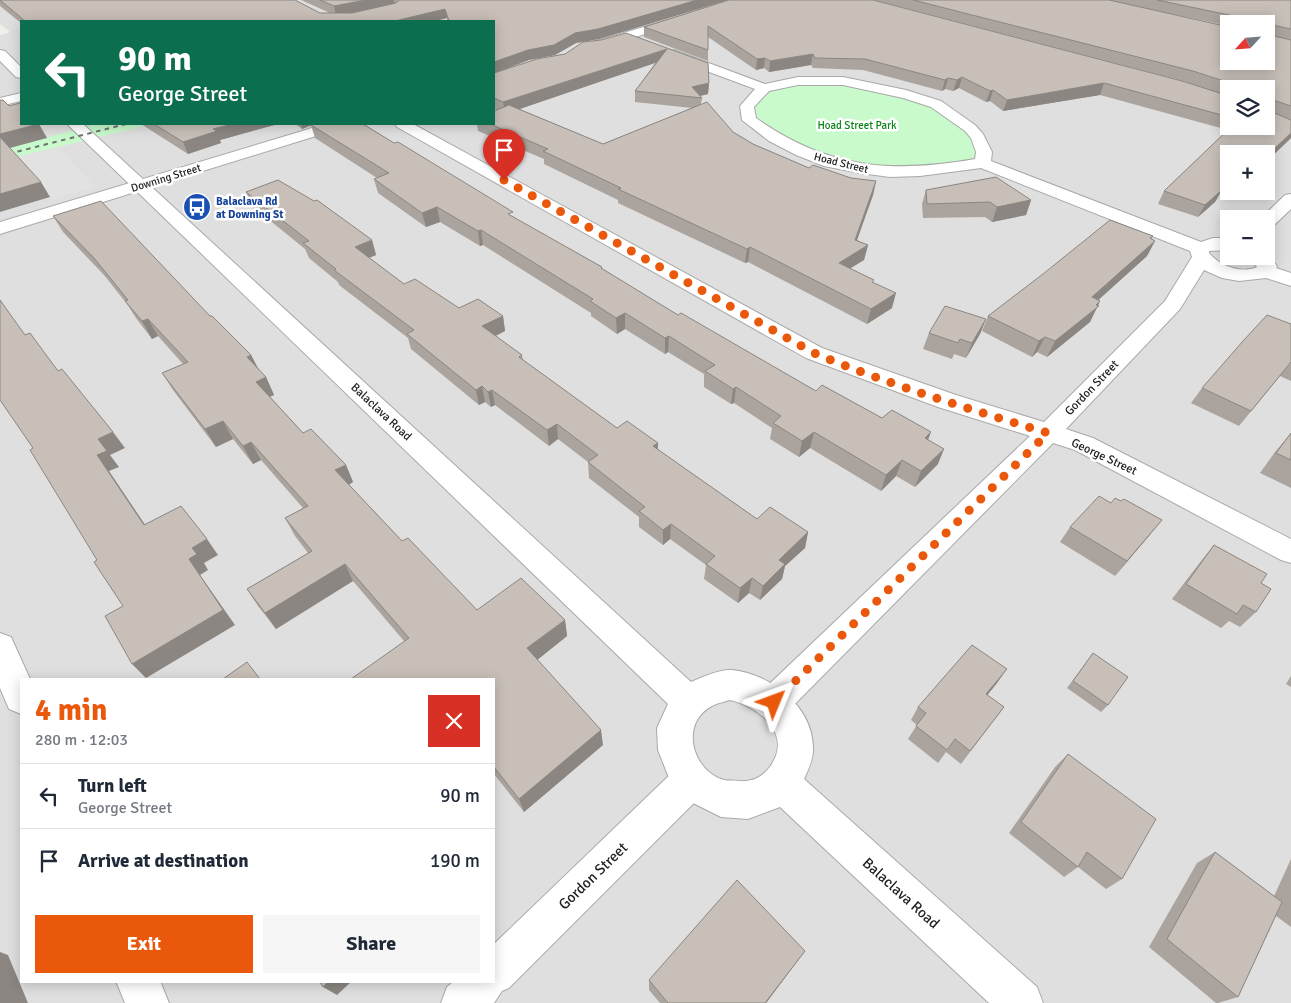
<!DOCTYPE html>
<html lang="en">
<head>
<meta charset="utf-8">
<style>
	body { margin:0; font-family:Signika,sans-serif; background:#f6f6f7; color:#1f2937; height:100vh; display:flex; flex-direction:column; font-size:19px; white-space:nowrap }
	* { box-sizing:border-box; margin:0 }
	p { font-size:16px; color:#747a83 }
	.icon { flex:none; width:28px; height:28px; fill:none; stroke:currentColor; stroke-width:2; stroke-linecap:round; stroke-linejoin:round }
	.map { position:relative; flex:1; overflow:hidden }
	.drawer { position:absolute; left:20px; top:678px; width:475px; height:305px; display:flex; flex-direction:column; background:#fff; border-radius:0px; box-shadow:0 2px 12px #0003 }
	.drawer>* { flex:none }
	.guide { position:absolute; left:20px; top:20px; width:475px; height:105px; border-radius:0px; box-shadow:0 2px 12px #0003; background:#0b6e4f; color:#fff; overflow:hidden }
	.needle { width:32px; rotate:244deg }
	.fabs { position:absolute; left:1220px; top:15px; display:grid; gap:10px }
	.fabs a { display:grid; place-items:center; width:55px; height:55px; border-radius:0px; background:#fff; box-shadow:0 2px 12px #0003; font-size:25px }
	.pin { position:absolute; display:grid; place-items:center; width:42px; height:42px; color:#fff; margin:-51px -21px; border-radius:50% 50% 50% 0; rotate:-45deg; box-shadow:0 0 5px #0007 }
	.pin .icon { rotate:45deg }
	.me { position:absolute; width:55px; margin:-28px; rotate:46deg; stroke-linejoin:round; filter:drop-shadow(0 0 4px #0008) }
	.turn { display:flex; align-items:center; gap:18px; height:105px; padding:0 15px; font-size:22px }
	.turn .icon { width:65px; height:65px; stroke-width:2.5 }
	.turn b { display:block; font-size:35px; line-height:42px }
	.round { display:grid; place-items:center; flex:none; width:52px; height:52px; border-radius:0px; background:#f6f6f7 }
	.head { display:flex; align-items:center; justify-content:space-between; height:85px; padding:0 15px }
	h1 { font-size:30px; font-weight:800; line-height:38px; color:#ea580c }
	.cta { display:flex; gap:10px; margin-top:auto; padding:10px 15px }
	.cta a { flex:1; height:58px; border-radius:0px; background:#ea580c; color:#fff; font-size:20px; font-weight:800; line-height:58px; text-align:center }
	.cta a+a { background:#f6f6f7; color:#1f2937 }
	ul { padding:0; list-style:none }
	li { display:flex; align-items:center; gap:15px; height:65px; padding:0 15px; border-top:1px solid #e0e1e3 }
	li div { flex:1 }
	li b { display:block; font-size:19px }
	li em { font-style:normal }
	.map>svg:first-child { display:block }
</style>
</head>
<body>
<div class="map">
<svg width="1291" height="1003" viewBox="0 0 1291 1003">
	<rect width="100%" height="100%" fill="#f2efe9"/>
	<path fill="#e0dfdf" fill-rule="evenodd" d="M0,0H1291V1003H0V35L10,32L0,24ZM21,21H494V124H21ZM1229,24H1266V61H1229ZM1229,89H1266V126H1229ZM1229,154H1266V191H1229ZM1229,219H1266V256H1229ZM21,679H494V981H21Z"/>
	<path fill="#c8facc" d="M821,80L906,94L970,128L982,163L948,171L846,166L764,132L747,106L764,88Z
		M94,124H152L0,161V151Z"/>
	<path fill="#e2e2e2" d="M58,147L95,187L52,200L18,157Z"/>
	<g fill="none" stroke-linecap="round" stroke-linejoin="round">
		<g stroke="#a9a9a9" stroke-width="2">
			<path id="minor" d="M735,0H757L752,4L730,7L601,48H593L591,45L593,42Z
				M674,50L765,84L798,77H843L906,90L941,101L975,125L983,134L992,152L991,161L1201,242L1213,238H1229V250L1209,251V253C1220,266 1241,274 1257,267L1249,256H1266V252L1277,266L1276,268L1291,273V286L1266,278L1239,281L1222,278L1204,270L1180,309L1066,429L1093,438L1291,539V563L1281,560L1075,450L1053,443L786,713L774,718L762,713L757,702L762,691L1030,436L938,407L806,358L397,127L395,124H413L822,348L956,395L1044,422L1165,301L1192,257L1190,251L981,168L920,176L890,177L860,173L824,166L796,155L769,141L742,120L740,106L755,89L669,57L668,54ZM798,85H843L903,98L931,107L965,131L971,138L976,152L975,159C890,174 827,168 756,118L754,107L769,91Z
				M21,93V101L0,106V98Z
				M319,124H339L336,127L319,135L0,234V222L309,129Z
				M1291,194V209L1272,227L1266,228V219H1260L1285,195Z
				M0,633L11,637L30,679H21V714L9,709L0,688Z
				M691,762L704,767L709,780L704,793L509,988L502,991L494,1003H441L447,987L454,981H494V944L678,767Z
				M116,981H160L169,1003H125Z"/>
		</g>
		<g stroke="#a9a9a9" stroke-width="2">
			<path id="tertiary" d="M0,50L5,51L21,67V78L16,77L0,61Z
				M67,124H83L691,682C702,677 720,669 732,670C771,674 814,707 813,750C813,760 808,770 804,779L1037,987L1043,1003H989L780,807L748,819L721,817L687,800L671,783L658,750L657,728L668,704ZM730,700C761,707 794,736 769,768C761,778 752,782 739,781C734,780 728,781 724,780C692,771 679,723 712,706C717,703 724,702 730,700Z"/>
		</g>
		<use href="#minor" fill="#fff" fill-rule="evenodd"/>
		<use href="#tertiary" fill="#fff" fill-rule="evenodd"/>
		<path stroke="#707070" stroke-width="2" stroke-dasharray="4.5 4.5" stroke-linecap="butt" d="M0,156L126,124"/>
	</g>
	<path fill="#aba49e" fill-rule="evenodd" d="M0,0L320,13H330L301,0H728L599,39L576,43L555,55L529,60L506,69L565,54L601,40L709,83L708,94L700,96L702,98L701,104L733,132L753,144L809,168L851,178L876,181L873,195L857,240L868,245L864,260L850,268L874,283L892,308L867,324L748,262L745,263L618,203V200L544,164V159L478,131L477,124H494L496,110L494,108V21H447V18L435,21H21V23L0,6ZM656,62L635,91V102L692,108L603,144L519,109Z
		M729,0L1187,82L874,0H1291V138L1267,161L1266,160V154H1229V191H1235L1230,196L1220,193L1215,202L1198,217L1158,204L1164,191L1228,130L1100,95L1003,111L990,101L986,102L959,88L953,91L945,89L942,91L863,70L813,68L811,65L769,72L764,68L756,70L708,37V61L644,37V27ZM1120,3L1229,26V24H1266L1229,61ZM1229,89H1266V126H1229Z
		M141,124H278L220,140L221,143L188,154Z
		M295,124H363L513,217L602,267V269L678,315L816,391L882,418L928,440L938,464L915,487L896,476L881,491L810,448L799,457L770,439L772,428L734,403L731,404L704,387V374L668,352L665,354L625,329L617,334L591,316V313L483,245L480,246L440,222L426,227L378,193L374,179L377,178L315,138L311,125L302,129Z
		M926,190L1031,200L1026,215L992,222L985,217L923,218L922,204Z
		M246,192L372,240L376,255L369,258L404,284L459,308L503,316L505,331L495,336L522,355L523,360L617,428L658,443V450L757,519L808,532L805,548L785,566L782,579L760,600L749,593L738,603L704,579L706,565L670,539L663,545L639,527V517L589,478L588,462L558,439L549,446L495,405L491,407L485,402L479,405L411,349L408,338L339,285L338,282L309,258L305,249L252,206Z
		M53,216L210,316L251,355L259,370L266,377L274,395L270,397L303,433L346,465L353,482L349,485L402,541L477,610L565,620L567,636L537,660L603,745L524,812L494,774V679L404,641L353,581L276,629L258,606L247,589L308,553L295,536L285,518L303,508L261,460L253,464L233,439L216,447L173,390L162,373L183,364L158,336L152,339L136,318L127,304L104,275L63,232Z
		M1151,239L1155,241L1147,256L1098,300L1100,301L1090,322L1047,357L1037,352L1032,357L982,331L988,316Z
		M986,319L980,334L966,358L954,354L952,359L923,349L929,333Z
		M1291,324V381L1280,376L1239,426L1191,403L1202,388Z
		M1291,433V488L1260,473L1275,452Z
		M1121,501L1162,520L1115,576L1060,542L1070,527L1111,503Z
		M1214,545L1261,583L1256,612L1240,627L1229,621L1221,628L1172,599L1201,561Z
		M1093,653L1108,705L1101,712L1067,688Z
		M1291,676V687L1286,684Z
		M997,683L987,695L1004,707L961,764L946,752L938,763L908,739L917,725L911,720L918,707Z
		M1068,754L1122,879L1106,889L1078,867L1064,877L1009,833L1055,767Z
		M1215,852L1274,896L1291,859V927L1276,916L1238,997L1218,1003H1216L1149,947L1197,863Z
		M805,951L766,1003H660L649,990V980Z"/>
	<path fill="#8b8681" d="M366,0H394L395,4L336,16L334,6Z
		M697,0H728L599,39L576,43L555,55L529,60L494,73V62L575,33Z
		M445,9L447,18L435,21H395Z
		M667,49V59L505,114L503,102Z
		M813,54L811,65L769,72L770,61Z
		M765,58L764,68L756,70L757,59Z
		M962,77L959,88L953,91L957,80Z
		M948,78L945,89L942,91L945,80Z
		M709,83L708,94L695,97L692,87Z
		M1104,83L1100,95L1003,111L1007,100Z
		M993,90L990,101L986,102L990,91Z
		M39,124L47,138L6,149L0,138V134Z
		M233,124H278L220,140L221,143L188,154L183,142L213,129Z
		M301,124H315L302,129Z
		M1291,133V138L1267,161L1274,149Z
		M876,181L873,195L852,254L855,240Z
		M41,182L50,197L0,212V194Z
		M1222,190L1215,202L1198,217L1205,205Z
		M1031,200L1026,215L992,222L997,207Z
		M437,207L440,222L426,227L422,213Z
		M481,230L483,245L480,246L478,231Z
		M1153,236L1146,249L1155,241L1147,256L1084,313L1092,297Z
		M372,240L376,255L359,262L355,247Z
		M868,245L864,260L836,277L839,263Z
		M750,247L748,262L745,263L747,249Z
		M896,293L892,308L867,324L871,309Z
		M1100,301L1090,322L1047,357L1055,341Z
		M625,313V329L617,334L616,318Z
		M503,316L505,331L484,342L482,326Z
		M148,319L158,336L152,339L142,321Z
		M986,319L980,334L966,358L972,343Z
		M669,336L668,352L665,354V338Z
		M1045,337L1037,352L1032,357L1039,341Z
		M251,355L260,372L247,357Z
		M266,377L274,395L264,399L256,382Z
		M482,386L485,402L479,405L476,390Z
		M736,387L734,403L731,404L733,389Z
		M492,390L495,405L491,407L488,392Z
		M223,421L233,439L216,447L205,429Z
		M557,424L558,439L549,446L547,430Z
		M113,432L125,448L110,455L119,467L109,471L156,541L144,525L97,455L98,439Z
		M814,432L810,448L799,457L802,441Z
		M931,432L925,448V438Z
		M251,442L261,460L253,464L243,446Z
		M658,443L657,459L653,446Z
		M944,449L938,464L915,487L921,471Z
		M902,460L896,476L881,491L886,475Z
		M346,465L353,482L343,488L335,470Z
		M1162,520L1149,536L1115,576L1127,561Z
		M671,524L670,539L663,545V530Z
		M808,532L805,548L785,566L782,579L760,600L763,586L779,560Z
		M207,539L218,555L204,563L208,570L200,575L235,625L146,678L132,664L189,559L192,548Z
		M345,564L353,581L276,629L265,613Z
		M752,578L749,593L738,603L740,588Z
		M565,620L567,636L531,665L527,648Z
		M1007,669L997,683L977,708L986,694Z
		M601,730L603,745L524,812L519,799Z
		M805,951L766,1003H765Z
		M0,952L8,955L28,1003H0Z
		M329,981H352L337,995L323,987Z"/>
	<path fill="#c7bfb8" stroke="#8b8681" d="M0,0H295L320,13H352L396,3L399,0H697L598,29L575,33L554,45L528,50L494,62V21H449L445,9L395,21H25Z
		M320,0H366L334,6Z
		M729,0H873L1182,81L1229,96V117L1104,83L1007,100L993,90L990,91L962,77L957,80L948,78L945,80L865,59L815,58L813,54L770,61L765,58L757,59L708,26V50L644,27Z
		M913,0H1109L1229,27V61H1266V24H1236L1234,16L1157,0H1291V29L1272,25L1270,27V35L1291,40V106L1273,100L1271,102L1272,112L1291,120V133L1274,149L1270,147L1264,154H1229V181H1227L1222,190L1205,205L1164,191L1232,126H1266V89H1236V85L1193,71Z
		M626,33L708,63L709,83L692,87L702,98L635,91L667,49L503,102L494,98V73L537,59L565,54L583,42L601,40Z
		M0,100H3L9,106L20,103L21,105V124H39L0,134Z
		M707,102L733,132L753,144L809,168L813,165L851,178L876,181L855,240L868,245L839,263L874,280L872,282L896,293L871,309L750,247L747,249L618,189L621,188L543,151L548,149L490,124H494V111L509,105L603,144Z
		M154,124H233L213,129L217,131L183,142Z
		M313,124H363L394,143L398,142L513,212L508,214L602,267L601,268L678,315L681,313L816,391L822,385L882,418L892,410L931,432L925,438L944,449L921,471L902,460L886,475L814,432L802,441L773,423L781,416L736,387L733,389L705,371L715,365L669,336L665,338L625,313L616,318L590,301L593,299L481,230L478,231L437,207L422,213L374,179L389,173L311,125Z
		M0,137L41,182L0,194Z
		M996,177L1031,200L997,207L990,202L927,204L926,190Z
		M278,180L314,201L317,200L372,240L355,247L404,284L415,279L459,308L478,299L503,316L482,326L522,355L519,357L617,428L627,421L658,443L653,446L757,519L770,507L808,532L779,560L785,564L763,586L752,578L740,588L706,564L715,556L671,524L663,530L639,511L645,507L588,462L598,455L557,424L547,430L492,390L488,392L482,386L476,390L407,334L414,330L334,270L336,269L303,243L309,241L246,192Z
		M101,201L210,316H212L251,355L247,357L266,377L256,382L303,433L311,429L346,465L335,470L402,541L408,538L477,610L521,578L565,620L527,648L601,730L519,799L494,767V679H351L409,638L345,564L265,613L247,589L312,551L285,518L308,506L251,442L243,446L223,421L205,429L162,373L188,362L148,319L142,321L125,301L128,300L94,258L53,216Z
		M1110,220L1153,236L1150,238L1155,241L1092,297L1100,301L1096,305L1099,306L1055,341L1045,337L1039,341L988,316L1043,274Z
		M0,300L25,335L30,333L58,371L62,369L113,432L98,439L107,451L97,455L144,525L181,506L207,539L192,548L197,554L189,559L223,610L132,664L105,616L123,606L94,562L97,560L30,450L33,448L0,400Z
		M945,306L986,319L972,343L960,339L958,343L929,333Z
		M1267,315L1291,324V362L1251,411L1202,388L1243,341Z
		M1291,433V460L1276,453Z
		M1099,496L1111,503L1115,498L1121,501L1124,499L1162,520L1127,561L1070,527Z
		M1214,545L1267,574L1261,583L1271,589L1256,612L1243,605L1237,614L1186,584Z
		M972,645L1007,669L986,694L1004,707L970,751L955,739L947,750L916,726L926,713L918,707Z
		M1093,653L1128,677L1108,705L1073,681Z
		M247,662L260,679H223Z
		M1068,754L1156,819L1122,879L1087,852L1078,867L1021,822Z
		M1215,852L1282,902L1238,997L1167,939Z
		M737,880L805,951L765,1003H668L649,980Z
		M319,981H329L323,987Z"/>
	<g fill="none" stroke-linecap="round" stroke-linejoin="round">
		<path stroke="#ea580c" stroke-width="9" stroke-dasharray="0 16.2" d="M504,180L814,353C890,385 969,409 1048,433L774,702"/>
	</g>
	<defs>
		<g id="bus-disc" transform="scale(1.4375)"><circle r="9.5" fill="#1a4fb4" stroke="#fff"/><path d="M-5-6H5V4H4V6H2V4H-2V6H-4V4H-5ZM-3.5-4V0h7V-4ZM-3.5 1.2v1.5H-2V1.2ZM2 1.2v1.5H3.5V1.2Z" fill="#fff"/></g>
	</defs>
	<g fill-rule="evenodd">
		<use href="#bus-disc" x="197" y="207"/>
	</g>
	<g text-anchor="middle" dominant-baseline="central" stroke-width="5" stroke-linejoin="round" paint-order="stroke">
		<g font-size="11" fill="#0c8416" stroke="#fff">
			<text x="857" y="125">Hoad Street Park</text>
		</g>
		<g font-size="11" fill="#222" stroke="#fff">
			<text transform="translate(841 163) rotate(14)">Hoad Street</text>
			<text transform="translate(166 178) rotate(-17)">Downing Street</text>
		</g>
		<g font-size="11" font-weight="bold" fill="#164399" stroke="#fff" text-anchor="start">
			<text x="216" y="201">Balaclava Rd<tspan x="216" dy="13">at Downing St</tspan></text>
		</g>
		<g font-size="12" fill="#222" stroke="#fff">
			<text transform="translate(1092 388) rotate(-46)">Gordon Street</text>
			<text transform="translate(381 412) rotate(43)">Balaclava Road</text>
			<text transform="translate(1104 457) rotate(25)">George Street</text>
		</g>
		<g font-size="15" fill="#222" stroke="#fff">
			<text transform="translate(593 876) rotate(-44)">Gordon Street</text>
			<text transform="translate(901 893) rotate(42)">Balaclava Road</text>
		</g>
	</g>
</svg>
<div class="fabs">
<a><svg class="needle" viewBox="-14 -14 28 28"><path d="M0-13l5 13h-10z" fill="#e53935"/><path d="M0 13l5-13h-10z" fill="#747a83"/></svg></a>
<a><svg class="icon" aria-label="layers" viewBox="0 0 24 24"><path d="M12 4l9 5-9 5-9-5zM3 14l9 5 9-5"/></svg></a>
<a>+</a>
<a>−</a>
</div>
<div class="pin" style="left:504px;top:180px;background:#d93025"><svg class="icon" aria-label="arrive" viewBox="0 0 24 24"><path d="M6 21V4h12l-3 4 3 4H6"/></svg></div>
<svg class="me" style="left:774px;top:702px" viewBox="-20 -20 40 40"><path d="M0-17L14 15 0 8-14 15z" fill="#ea580c" stroke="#fff" stroke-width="4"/></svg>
<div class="guide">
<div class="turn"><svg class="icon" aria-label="left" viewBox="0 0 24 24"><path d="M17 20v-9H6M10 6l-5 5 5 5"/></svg><div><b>90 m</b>George Street</div></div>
</div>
<section class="drawer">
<div class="head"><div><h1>4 min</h1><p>280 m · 12:03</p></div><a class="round" style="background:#d93025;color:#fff"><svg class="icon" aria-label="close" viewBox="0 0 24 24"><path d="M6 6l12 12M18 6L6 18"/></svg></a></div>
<ul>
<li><svg class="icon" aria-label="left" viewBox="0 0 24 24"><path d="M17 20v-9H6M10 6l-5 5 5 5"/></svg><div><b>Turn left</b><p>George Street</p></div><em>90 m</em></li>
<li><svg class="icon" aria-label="arrive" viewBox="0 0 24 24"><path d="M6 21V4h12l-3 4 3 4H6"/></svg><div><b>Arrive at destination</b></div><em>190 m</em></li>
</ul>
<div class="cta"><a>Exit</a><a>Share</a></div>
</section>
</div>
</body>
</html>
